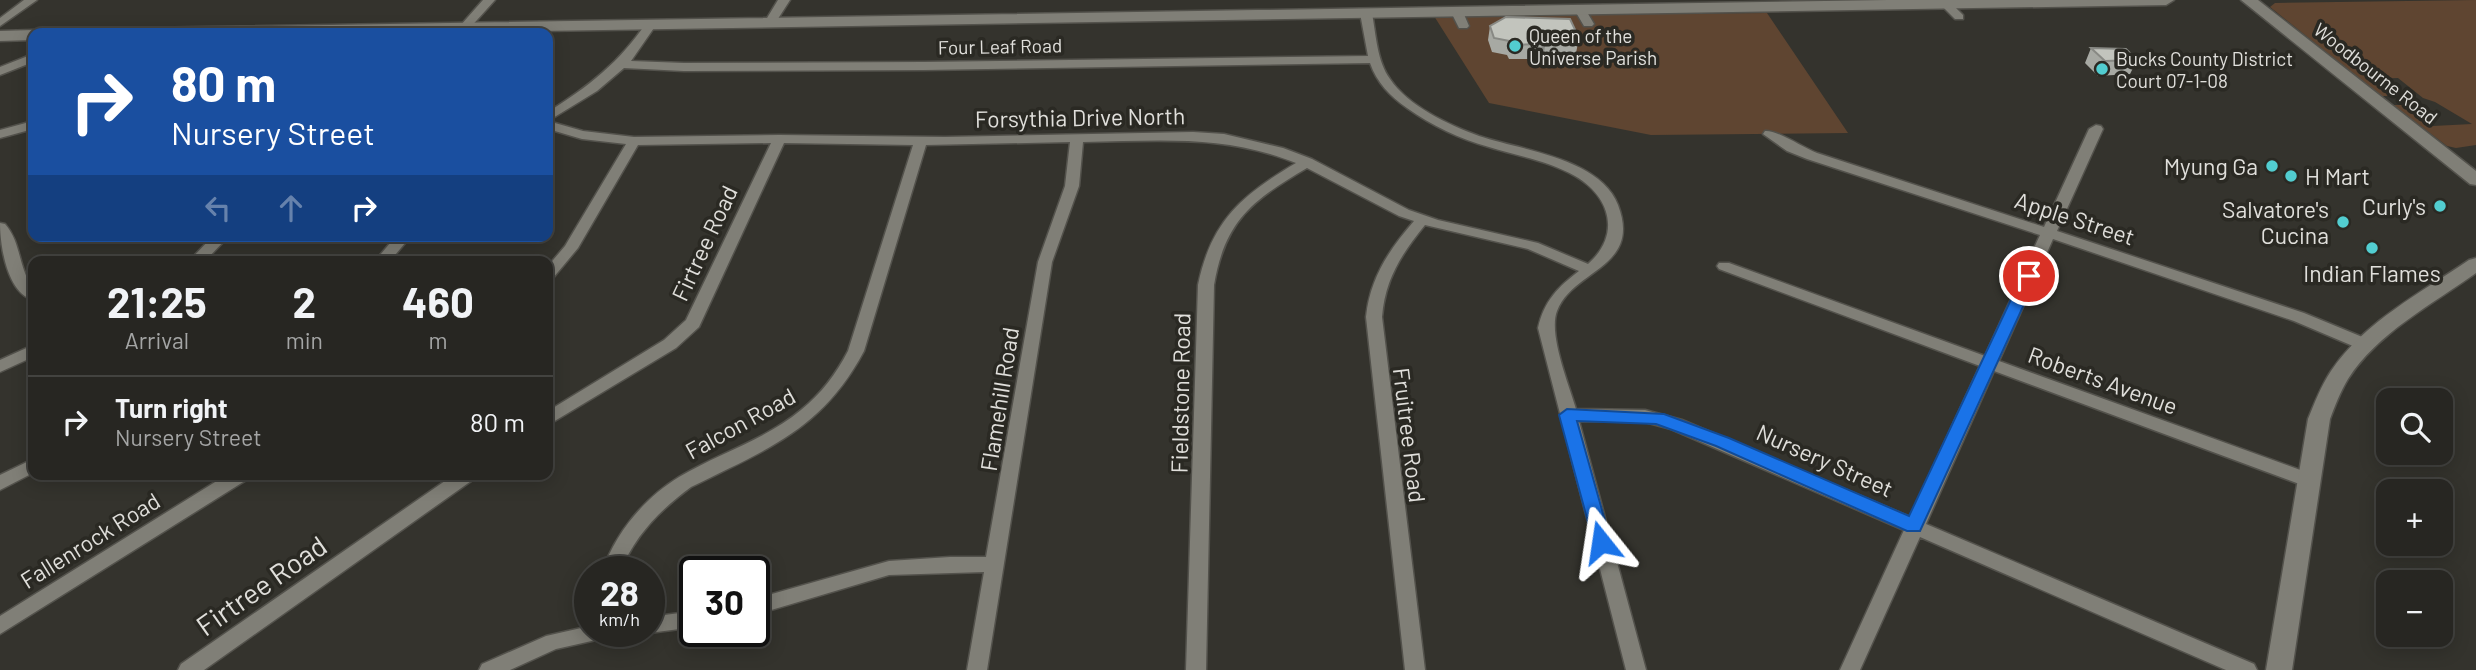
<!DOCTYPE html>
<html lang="en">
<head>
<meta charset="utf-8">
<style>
	body { margin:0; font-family:Barlow,sans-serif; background:#33322f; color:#f1f3f6; height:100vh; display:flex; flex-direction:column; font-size:26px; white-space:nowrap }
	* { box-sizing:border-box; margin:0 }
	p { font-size:23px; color:#a4a5a5 }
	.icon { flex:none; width:38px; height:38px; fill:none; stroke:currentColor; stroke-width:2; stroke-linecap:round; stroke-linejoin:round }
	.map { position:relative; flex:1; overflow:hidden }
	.details { position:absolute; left:28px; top:256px; width:525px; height:224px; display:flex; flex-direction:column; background:#272622; border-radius:14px; box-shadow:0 4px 18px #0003,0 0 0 2px #434340 }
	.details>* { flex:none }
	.guide { position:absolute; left:28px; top:28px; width:525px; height:214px; border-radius:14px; box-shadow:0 4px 18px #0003,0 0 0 2px #434340; background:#1a4fa0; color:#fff; overflow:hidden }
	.tools { position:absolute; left:2376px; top:388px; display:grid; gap:14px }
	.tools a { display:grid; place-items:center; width:77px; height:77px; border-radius:14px; background:#272622; box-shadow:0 4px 18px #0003,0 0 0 2px #434340; font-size:35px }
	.speed { position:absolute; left:574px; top:556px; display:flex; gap:14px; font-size:35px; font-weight:700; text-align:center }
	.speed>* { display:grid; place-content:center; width:91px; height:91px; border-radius:50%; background:#272622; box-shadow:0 4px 18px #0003,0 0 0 2px #434340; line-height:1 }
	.speed small { font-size:18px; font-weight:400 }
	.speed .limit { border:4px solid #111; border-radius:10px; background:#fff; color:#111 }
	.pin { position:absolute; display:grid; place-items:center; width:60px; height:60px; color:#fff; margin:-30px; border:4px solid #fff; border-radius:50%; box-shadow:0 2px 7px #0007 }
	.me { position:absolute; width:77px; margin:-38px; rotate:345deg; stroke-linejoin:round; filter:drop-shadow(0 0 5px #0008) }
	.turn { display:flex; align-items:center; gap:24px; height:147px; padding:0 28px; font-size:32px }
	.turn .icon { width:91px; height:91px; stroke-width:2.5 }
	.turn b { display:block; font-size:49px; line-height:60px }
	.lanes { display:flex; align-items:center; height:66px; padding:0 28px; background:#0003; justify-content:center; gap:35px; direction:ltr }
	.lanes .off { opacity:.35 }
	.eta { display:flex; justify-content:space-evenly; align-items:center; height:119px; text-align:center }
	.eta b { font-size:42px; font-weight:700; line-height:49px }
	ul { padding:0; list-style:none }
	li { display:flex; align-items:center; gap:21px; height:91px; padding:0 28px; border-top:2px solid #434340 }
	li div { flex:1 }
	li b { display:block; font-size:26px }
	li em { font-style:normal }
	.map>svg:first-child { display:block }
</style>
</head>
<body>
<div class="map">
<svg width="2476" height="670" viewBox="0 0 2476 670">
	<rect width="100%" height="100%" fill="#34332d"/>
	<path fill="#5f4531" d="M2476,0V145L2456,148L2447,146L2393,105H2403L2433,126L2472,124L2435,102L2423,98L2398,78L2369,79L2387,93L2388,96H2381L2270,7L2275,3Z
		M1767,13L1848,133L1651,135L1489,103L1434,16Z"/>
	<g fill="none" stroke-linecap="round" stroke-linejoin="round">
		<g stroke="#53524c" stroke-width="3">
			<path id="minor" d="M24,0H37L0,26V18Z
				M483,0H495L468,30H460V26Z
				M778,0H790L774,25H766L764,23Z
				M1941,1H1949L1963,15V19H1955L1941,5Z
				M1580,6L1584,7L1594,24L1592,26H1584L1574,9Z
				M1457,9L1463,12L1469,26L1467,28H1459L1451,12Z
				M1366,10L1372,13C1376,35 1377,61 1390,79C1408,106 1449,125 1479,136C1520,150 1600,158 1618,205C1642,268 1573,269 1557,311C1548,334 1569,385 1576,409L1645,410L1682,420L1910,517L1980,366L1719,269L1717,266L1719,263H1729L1985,356L2040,235L1807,159L1787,151L1763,134L1765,131C1778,130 1803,148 1817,153L2044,227L2089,129L2096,125L2101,126L2103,129L2057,231L2304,313L2372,341L2374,345L2372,349H2360L2294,321L2053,239L1999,361L2314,475L2317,480L2314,485H2302L1994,371L1926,524L2254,664L2257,670H2226L1920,537L1860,670H1840L1904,530L1671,429L1645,422L1579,421L1646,670H1626L1538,328C1544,301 1558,287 1579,271L1528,249L1425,225C1402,253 1385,279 1382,317L1425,670H1405L1366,317C1370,278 1389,250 1414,221L1399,216L1307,168C1253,200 1225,220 1214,285L1206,670H1186L1198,285C1211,221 1242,195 1296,163C1223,134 1160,141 1083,142L1079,186L1052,262L987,670H967L984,572L889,575L754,615V599L889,561L950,557H986L1038,262L1065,186L1070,142L926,145L864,351C822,430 767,449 691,487C660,510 635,535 620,572H602C615,534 643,499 679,477C719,453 765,440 801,410C822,393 836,374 848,351L913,145L784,143L699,327L676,348L548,425V411L664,340L686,320L771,143L638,145L578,248L553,278L548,280V266L565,246L626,144L582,139L548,129V121L583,131L634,137L779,135L945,137L1193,132L1224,134L1283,148L1312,159L1409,210L1438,220L1538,243L1588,264C1621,235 1611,197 1575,176C1549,161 1518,156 1489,147C1460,139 1431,125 1407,108C1390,96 1377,83 1370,63L924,70L684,71L624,68L597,91L548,121V112C588,87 620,62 646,23H654L656,25L631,61L684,63L924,62L1368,56L1360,13Z
				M33,54V62L0,75V67Z
				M33,121V129L0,138V130Z
				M0,223L5,224C18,239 18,255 25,273C29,284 33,287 33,300C7,293 0,245 0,223Z
				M213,236H229L205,261H189Z
				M396,236H411L390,261H375Z
				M33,345V357L0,372V360Z
				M33,459V473L0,490V475Z
				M228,474H251L248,479L0,634V616Z
				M455,474H477L474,479L204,670H178L181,664Z
				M695,611V627L649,633L645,632H649V617Z
				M590,626V632H608L605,638L556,649L510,670H479L482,664L546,636Z"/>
		</g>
		<g stroke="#53524c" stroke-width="3">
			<path id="secondary" d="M1888,0H2174L2166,5L412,33H133L141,28Z
				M2241,0H2258L2476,171V185L2470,184Z
				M33,30L40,33H33V40L0,41V31Z
				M2476,258V273C2433,304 2377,333 2348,379C2340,392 2335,406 2330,419L2292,670H2266L2308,419C2315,402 2321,386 2331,371C2364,322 2422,292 2469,260Z"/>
		</g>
		<use href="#minor" fill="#807f77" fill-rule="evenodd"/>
		<use href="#secondary" fill="#807f77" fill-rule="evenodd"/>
	</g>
	<path fill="#a7a9a3" d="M1490,26L1579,38L1576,53H1544L1540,54L1539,59H1509L1507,55L1492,52L1488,40Z
		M2091,48L2137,60L2130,74L2098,76L2085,63Z"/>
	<path fill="#888984" d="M1546,39L1544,53L1540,54L1542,44L1540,40Z"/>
	<path fill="#c2c4bd" stroke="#888984" stroke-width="2" d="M1506,17L1570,19L1579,38L1546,39L1540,40L1542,44L1511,45L1509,41L1494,38L1490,26Z
		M2091,48L2126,49L2137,60L2105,61Z"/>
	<path fill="#1a73e8" stroke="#114b97" stroke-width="2" d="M2029,272L2037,276L1920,531H1907L1716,446L1656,424L1577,421L1611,542L1608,548L1601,550L1595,548L1559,415L1567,409L1664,414L1729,438L1909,516L2022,276Z"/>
	<g fill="#52cdd0" stroke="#2a2923" stroke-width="2.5">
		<circle cx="1515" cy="46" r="7"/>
		<circle cx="2102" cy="69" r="7"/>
		<circle cx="2272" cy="166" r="7"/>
		<circle cx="2291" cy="176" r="7"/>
		<circle cx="2440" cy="206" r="7"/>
		<circle cx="2343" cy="222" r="7"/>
		<circle cx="2372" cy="248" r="7"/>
	</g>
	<g text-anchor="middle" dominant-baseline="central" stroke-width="7" stroke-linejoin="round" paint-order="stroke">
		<g font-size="19" fill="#e0dfdb" stroke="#2a2923" text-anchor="start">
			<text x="1529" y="35">Queen of the<tspan x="1529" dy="22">Universe Parish</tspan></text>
			<text x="2116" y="58">Bucks County District<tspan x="2116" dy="22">Court 07-1-08</tspan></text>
		</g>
		<g font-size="19" fill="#e0dfdb" stroke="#2a2923">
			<text transform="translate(1000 46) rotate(-1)">Four Leaf Road</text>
			<text transform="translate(2376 73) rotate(38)">Woodbourne Road</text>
		</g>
		<g font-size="23" fill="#e0dfdb" stroke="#2a2923">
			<text transform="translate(1080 117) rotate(-1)">Forsythia Drive North</text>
			<text transform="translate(2075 218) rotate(18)">Apple Street</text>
			<text transform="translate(704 243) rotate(-65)">Firtree Road</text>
			<text transform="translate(2103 380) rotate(20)">Roberts Avenue</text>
			<text transform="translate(1180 393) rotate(-89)">Fieldstone Road</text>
			<text transform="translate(999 399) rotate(-81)">Flamehill Road</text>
			<text transform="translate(740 423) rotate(-29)">Falcon Road</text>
			<text transform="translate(1410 435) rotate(83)">Fruitree Road</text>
			<text transform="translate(1825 460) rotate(24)">Nursery Street</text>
			<text transform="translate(90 540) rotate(-32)">Fallenrock Road</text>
		</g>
		<g font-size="23" fill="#e0dfdb" stroke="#2a2923" text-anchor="end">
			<text x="2258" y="166">Myung Ga</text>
			<text x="2305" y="176" text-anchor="start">H Mart</text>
			<text x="2426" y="206">Curly's</text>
			<text x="2329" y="209">Salvatore's<tspan x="2329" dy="26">Cucina</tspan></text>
			<text x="2372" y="273" text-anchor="middle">Indian Flames</text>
		</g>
		<g font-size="28" fill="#e0dfdb" stroke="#2a2923">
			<text transform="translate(261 585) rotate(-35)">Firtree Road</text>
		</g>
	</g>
</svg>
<div class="tools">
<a><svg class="icon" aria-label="search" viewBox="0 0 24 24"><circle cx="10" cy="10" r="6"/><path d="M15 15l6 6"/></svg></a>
<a>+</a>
<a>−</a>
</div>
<div class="speed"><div>28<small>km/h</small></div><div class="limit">30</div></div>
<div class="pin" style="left:2029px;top:276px;background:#d93025"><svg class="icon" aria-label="arrive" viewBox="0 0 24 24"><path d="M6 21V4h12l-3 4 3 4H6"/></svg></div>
<svg class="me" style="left:1601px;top:542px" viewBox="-20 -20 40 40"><path d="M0-17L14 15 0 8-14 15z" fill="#1a73e8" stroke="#fff" stroke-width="4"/></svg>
<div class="guide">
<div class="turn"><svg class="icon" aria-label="right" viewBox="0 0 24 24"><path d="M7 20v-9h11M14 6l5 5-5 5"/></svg><div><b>80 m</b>Nursery Street</div></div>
<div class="lanes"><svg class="icon off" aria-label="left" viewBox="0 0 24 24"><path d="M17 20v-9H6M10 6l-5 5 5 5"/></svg><svg class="icon off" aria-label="ahead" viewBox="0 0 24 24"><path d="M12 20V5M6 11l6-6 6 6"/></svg><svg class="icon" aria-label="right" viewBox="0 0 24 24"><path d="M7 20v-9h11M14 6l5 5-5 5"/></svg></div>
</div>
<section class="details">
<div class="eta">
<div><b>21:25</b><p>Arrival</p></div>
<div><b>2</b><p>min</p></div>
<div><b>460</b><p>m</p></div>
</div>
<ul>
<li><svg class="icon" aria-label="right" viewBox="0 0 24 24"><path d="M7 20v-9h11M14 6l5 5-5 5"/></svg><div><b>Turn right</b><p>Nursery Street</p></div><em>80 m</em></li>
</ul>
</section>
</div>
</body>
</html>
